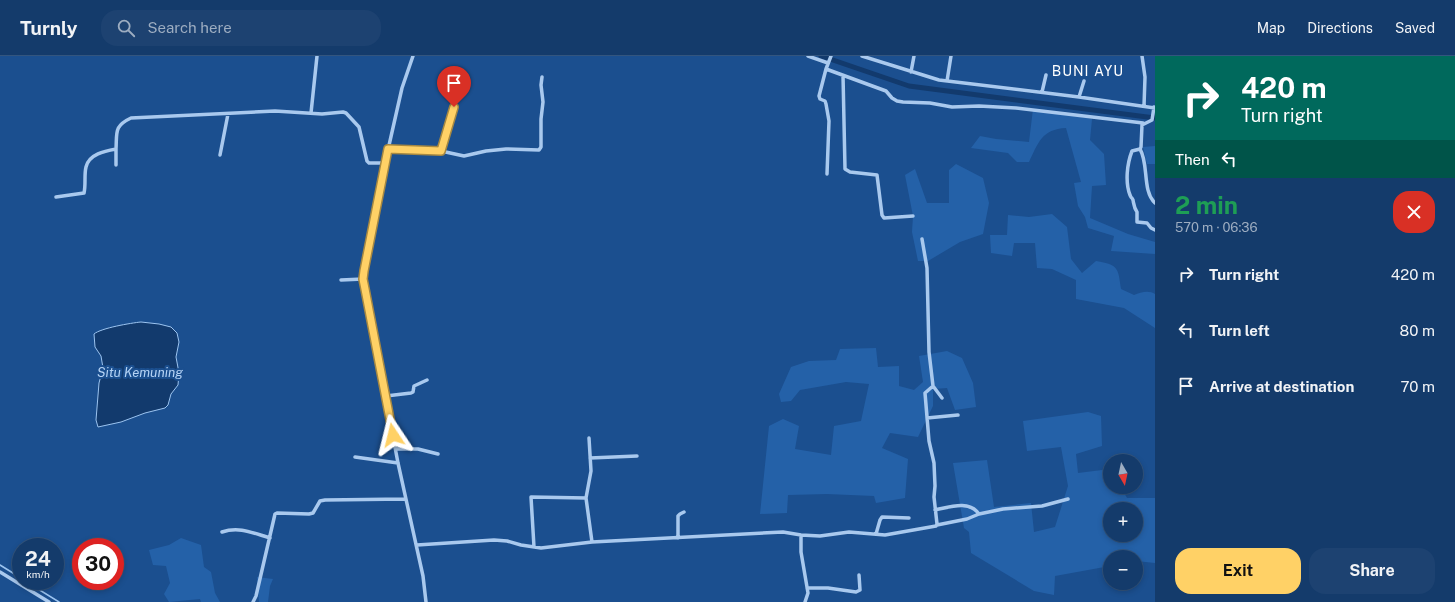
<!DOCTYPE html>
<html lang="en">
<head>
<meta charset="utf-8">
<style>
	body { margin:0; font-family:"Public Sans",sans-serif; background:#1d4271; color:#f1f3f6; height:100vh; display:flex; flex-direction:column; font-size:15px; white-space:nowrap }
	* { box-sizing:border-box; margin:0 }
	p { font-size:13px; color:#9dadc1 }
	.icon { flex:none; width:22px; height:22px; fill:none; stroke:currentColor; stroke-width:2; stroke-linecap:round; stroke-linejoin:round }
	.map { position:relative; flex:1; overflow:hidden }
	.details { display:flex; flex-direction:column; background:#143b6b; width:300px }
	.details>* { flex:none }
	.banner { background:#00695c; color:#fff; overflow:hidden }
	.needle { width:26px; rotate:171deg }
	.buttons { position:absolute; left:1103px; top:398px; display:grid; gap:8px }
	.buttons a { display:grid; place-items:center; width:40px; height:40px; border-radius:50%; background:#143b6b; box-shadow:0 2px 6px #0003,0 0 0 1px #33557e; font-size:20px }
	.speed { position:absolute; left:12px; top:482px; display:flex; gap:8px; font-size:20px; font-weight:700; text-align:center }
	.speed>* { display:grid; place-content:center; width:52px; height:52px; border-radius:50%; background:#143b6b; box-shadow:0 2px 6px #0003,0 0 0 1px #33557e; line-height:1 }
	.speed small { font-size:10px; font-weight:400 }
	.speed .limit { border:6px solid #d22; background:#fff; color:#111 }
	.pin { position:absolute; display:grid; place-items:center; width:34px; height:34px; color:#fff; margin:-41px -17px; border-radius:50% 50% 50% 0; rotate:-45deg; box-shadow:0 0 4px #0007 }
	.pin .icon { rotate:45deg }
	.me { position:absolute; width:44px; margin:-22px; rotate:350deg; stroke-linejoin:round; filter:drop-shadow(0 0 3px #0008) }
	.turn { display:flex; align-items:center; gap:14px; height:84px; padding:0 20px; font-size:18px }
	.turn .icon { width:52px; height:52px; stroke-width:2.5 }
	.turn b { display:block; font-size:28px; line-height:34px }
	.then { display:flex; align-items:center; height:38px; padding:0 20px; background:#0003; gap:8px; font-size:15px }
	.round { display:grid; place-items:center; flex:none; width:42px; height:42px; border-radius:16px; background:#1d4271 }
	.overview { display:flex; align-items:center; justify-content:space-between; height:68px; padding:0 20px }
	h1 { font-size:24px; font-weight:700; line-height:30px; color:#1e9e55 }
	.action { display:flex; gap:8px; margin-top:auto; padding:8px 20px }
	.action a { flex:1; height:46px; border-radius:16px; background:#ffd166; color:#111; font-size:16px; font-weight:700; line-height:46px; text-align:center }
	.action a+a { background:#1d4271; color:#f1f3f6 }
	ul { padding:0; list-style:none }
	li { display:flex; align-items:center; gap:12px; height:56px; padding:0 20px }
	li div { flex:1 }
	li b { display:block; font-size:15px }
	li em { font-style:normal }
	header { display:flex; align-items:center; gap:24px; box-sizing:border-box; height:56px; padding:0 20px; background:#143b6b; border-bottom:1px solid #33557e }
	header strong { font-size:19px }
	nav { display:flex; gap:22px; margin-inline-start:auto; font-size:14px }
	.search { width:280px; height:36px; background:#1d4271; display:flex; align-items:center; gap:10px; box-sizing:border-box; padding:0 14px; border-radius:16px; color:#9dadc1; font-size:15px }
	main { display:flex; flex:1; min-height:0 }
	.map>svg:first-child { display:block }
</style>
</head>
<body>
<header>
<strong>Turnly</strong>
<div class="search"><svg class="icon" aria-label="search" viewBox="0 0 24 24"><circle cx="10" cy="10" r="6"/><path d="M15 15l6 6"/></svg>Search here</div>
<nav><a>Map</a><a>Directions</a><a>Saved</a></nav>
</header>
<main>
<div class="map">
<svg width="1155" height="546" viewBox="0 0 1155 546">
	<rect width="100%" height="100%" fill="#1b4f8f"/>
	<path fill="#2461a8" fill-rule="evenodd" d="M1033,53L1092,63L1090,84L1104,98L1106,129L1092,130L1090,162L1128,178L1155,186V198L1111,195L1114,180L1088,172L1085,161L1078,150L1074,127L1081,126L1066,72C1042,73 1038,87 1029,106H1017L1008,97L971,92L980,80L996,83L1029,86Z
		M1155,90V108H1147L1143,91Z
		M956,108L983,122L989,147L983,178L960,186L928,205H918L912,176L913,160L905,119L915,113L927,147H949V114Z
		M1052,158L1067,171L1071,203L1082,217L1096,205C1119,209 1118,212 1121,233L1134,239C1141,236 1149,234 1155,238V272L1124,252L1076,243V224L1052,213L1037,212L1035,187H1014L1012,200L991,197L990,179H1007L1008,159L1029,161Z
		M876,292L878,311L899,310V330L914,334L923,326L919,300L947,295L962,302L973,327L976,351L955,354L947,332L933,333V350L918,381L890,377L882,392L908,403L905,442L876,447L874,440L827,438L788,439L787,457L760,458L769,370L783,363L799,370L795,393L831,399L834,370L861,365L869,328L846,326L800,334L791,345L781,346L779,338L791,311L809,305L836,304L840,293Z
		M1088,356L1101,360L1102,390L1076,398L1078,417L1110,413V431H1121L1127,442H1155V507L1136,505V501H1110V510L1055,520L1054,539L1034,535L971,497L969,476L964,472L953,407L987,404L994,451L1031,447L1034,476L1055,471L1068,430L1061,391L1027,395L1023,365ZM1110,453H1136V479H1110Z
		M181,482L201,489L204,511L211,516L215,537L220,546H201L200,543L169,546L164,538L170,527L166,510L153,509L149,494L169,489Z
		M257,521L273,523L270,530L268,546H259Z"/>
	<path fill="#123a6d" stroke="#9cc4f0" d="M141,266L159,268L171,271L177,277L179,286L176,301L179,317L178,329L171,338L168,349L165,352L145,357L121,366L98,371L96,364L99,327L103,312L101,300L95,291L94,278C101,272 131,267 141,266Z"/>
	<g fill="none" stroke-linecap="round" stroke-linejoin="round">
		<path stroke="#9cc4f0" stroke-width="1.5" d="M0,509L21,522
			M25,525L59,546"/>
		<path stroke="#123a6d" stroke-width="5" d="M821,0L909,30L1155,62"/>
		<path stroke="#a9c9ee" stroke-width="3.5" d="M413,0L402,32L385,107L363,223L398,407L423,520L426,546
			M808,0L828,7
			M862,0L939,24L1079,41L1155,52
			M1142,0L1145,21L1144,50
			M826,13L886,35L892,42L897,45L903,46L930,47L952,51L979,50L1016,52L1143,67
			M911,16L914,0
			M843,19L845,113L850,116L877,119L882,159L884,162L913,160
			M947,25L951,0
			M1042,36L1046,19
			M1079,41L1084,25
			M1154,51L1152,64L1142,69L1141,91L1140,93C1149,108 1142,135 1155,147
			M311,57L317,0
			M116,93V109
			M388,93H424L441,95L464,100L486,95L506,93L539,94L541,91V63L543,46L541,29L542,21
			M1140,93L1132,95C1127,108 1125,126 1130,139C1132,144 1131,139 1133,144C1134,149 1134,152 1137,156V166L1147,167L1151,172L1155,174
			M441,95L454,51
			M220,99L228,58
			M827,118L829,65L826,48L825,45L820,43L819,40L826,13L831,0
			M56,141L84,137C86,128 84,119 86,111C89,98 105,95 116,93C117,76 114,70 131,62L275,55L322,58L343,56L346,57L359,71L367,105L369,107H385
			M341,224L363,223
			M933,330L942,342
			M386,340L411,337L413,336L414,330L427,324
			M927,362L958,359
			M589,382L591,415L586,442L592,486
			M396,393H418L438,398
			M355,401L398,407
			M590,402L637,400
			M935,454C950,451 969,444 979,458
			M937,469L967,463L979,458L1003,453L1042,450L1068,443
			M222,476C239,470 253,477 270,482
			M876,478L880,464L882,461L909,462
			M801,479V496L808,537L805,546
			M678,482V460L680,458L684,456
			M417,489L494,484L507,485L521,489L541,492L592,486L783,476L801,479L820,480L849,476L885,479L936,470L937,468L934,441L935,430L934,407L929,385L925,337L933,330L929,296L927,212L922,183
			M534,491L531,441L586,442
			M0,516L49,546
			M807,532H828L856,536L860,534L859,519
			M253,546L256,540L275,458L277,457L309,458L313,457L320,445L325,444L406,443"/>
	</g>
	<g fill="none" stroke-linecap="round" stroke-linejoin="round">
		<g stroke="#a68842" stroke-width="10">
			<path id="route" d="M393,379L365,233L363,223L364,215L388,93L441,95L454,51"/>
		</g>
		<use href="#route" stroke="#ffd166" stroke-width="7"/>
	</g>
	<g text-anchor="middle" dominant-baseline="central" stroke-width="4" stroke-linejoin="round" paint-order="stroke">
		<g font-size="13" font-style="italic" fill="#b5d3f5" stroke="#1b4f8f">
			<text x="140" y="316">Situ Kemuning</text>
		</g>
		<g font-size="14" letter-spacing="1" fill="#fff" stroke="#1b4f8f">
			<text x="1088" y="15">BUNI AYU</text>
		</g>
	</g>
</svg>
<div class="buttons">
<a><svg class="needle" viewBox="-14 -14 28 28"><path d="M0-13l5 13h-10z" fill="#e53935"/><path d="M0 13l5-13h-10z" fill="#9dadc1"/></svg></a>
<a>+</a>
<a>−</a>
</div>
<div class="speed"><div>24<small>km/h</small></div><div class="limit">30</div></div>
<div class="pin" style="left:454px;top:51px;background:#d93025"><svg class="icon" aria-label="arrive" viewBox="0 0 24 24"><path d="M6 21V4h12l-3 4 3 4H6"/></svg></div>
<svg class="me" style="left:393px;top:379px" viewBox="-20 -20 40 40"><path d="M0-17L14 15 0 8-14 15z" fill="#ffd166" stroke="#fff" stroke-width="4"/></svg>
</div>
<section class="details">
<div class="banner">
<div class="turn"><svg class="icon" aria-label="right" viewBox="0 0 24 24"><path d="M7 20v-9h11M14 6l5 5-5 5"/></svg><div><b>420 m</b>Turn right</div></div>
<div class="then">Then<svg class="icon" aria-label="left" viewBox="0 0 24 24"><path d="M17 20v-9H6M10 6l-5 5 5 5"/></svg></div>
</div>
<div class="overview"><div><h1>2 min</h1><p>570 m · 06:36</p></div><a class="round" style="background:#d93025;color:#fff"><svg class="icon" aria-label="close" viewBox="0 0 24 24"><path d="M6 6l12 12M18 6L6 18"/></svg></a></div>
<ul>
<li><svg class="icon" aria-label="right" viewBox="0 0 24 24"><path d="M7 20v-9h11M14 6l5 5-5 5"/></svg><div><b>Turn right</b></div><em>420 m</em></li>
<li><svg class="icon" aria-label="left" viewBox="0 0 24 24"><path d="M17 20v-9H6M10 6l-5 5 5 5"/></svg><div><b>Turn left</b></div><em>80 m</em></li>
<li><svg class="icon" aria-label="arrive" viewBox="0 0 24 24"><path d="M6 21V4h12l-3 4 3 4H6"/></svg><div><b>Arrive at destination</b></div><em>70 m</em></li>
</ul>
<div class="action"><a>Exit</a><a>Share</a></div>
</section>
</main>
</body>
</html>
